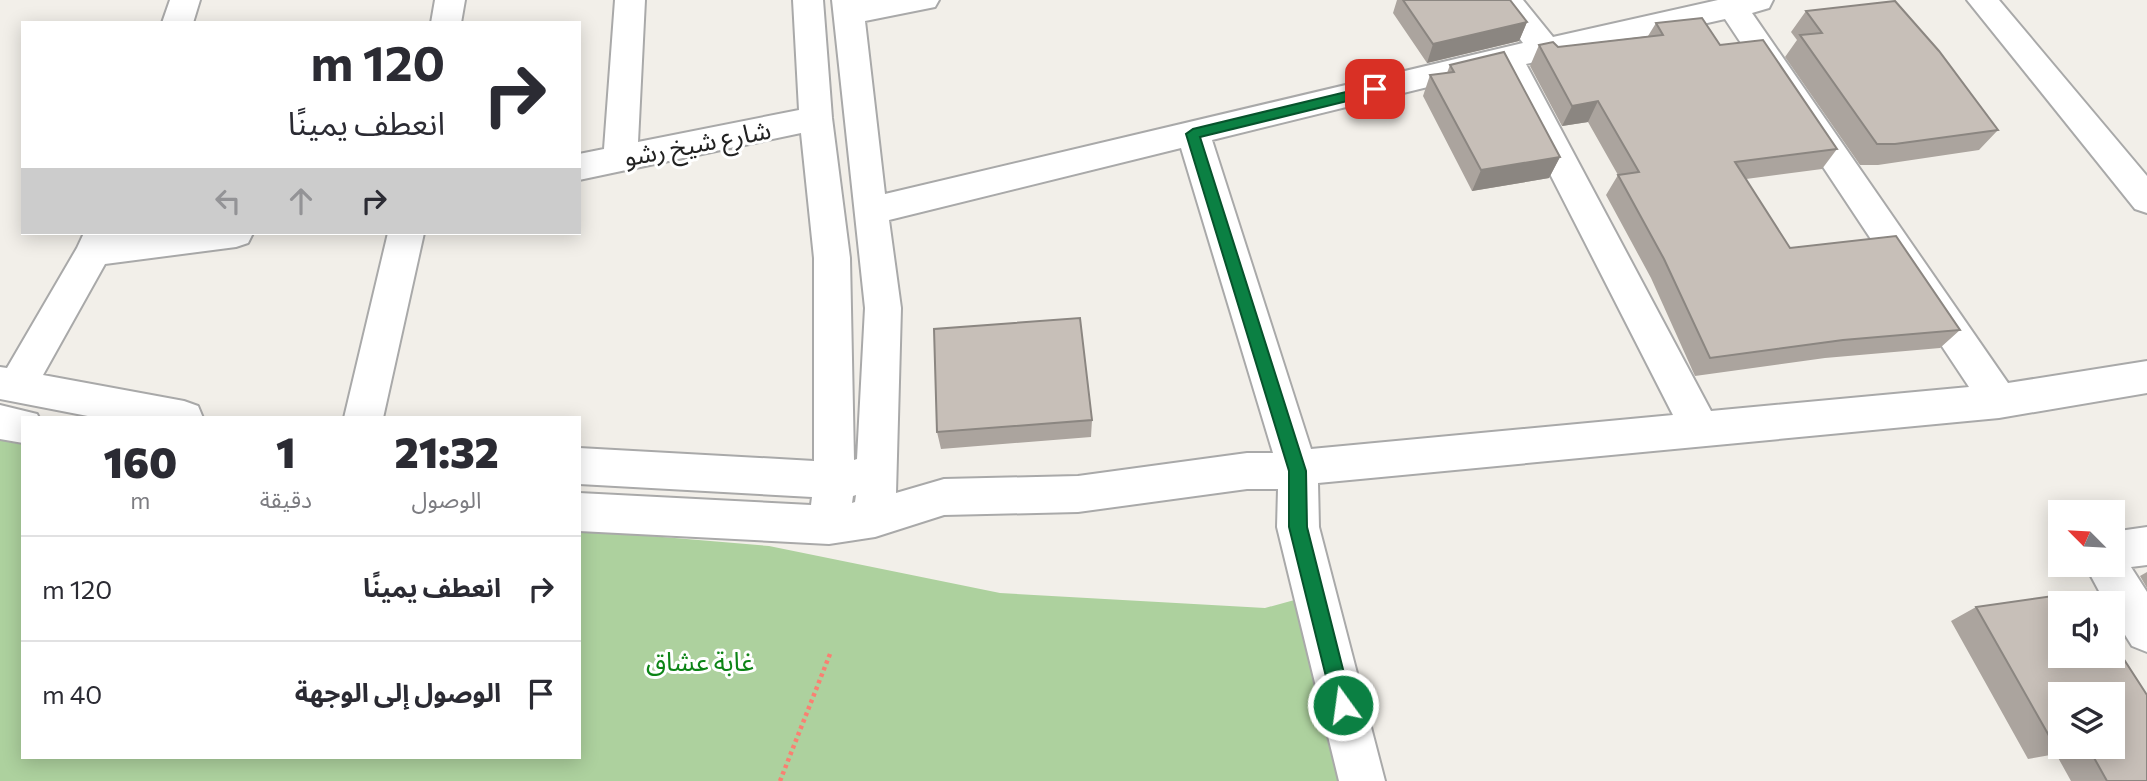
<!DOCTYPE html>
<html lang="ar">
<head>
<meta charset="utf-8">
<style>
	body { margin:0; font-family:Commissioner,"Noto Sans Arabic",sans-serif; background:#f2f2f3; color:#2b2b33; direction:rtl; height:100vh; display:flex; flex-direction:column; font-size:26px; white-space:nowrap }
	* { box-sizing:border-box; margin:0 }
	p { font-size:23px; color:#7c7c81 }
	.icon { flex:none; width:38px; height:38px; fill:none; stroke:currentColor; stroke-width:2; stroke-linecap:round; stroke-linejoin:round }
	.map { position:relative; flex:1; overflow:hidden; direction:ltr }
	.panel { position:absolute; left:21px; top:416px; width:560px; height:343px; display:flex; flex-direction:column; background:#fff; border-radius:0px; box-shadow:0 4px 18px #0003; direction:rtl }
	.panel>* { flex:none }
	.hud { position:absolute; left:21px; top:21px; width:560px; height:214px; border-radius:0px; box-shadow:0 4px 18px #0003; direction:rtl; background:#fff; color:#2b2b33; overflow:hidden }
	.needle { width:46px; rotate:294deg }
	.tools { position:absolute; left:2048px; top:500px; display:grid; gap:14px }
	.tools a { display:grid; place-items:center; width:77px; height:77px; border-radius:0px; background:#fff; box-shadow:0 4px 18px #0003; font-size:35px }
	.pin { position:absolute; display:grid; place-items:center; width:60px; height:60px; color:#fff; margin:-30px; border-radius:14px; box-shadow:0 4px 10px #0006 }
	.me { position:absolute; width:77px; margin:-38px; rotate:346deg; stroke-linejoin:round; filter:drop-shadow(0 0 5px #0008) }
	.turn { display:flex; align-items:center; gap:24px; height:147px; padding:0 21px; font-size:32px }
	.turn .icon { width:91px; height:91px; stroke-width:2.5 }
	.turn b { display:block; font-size:49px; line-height:60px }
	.lanes { display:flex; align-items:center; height:66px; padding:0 21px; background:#0003; justify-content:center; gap:35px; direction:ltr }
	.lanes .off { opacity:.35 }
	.eta { display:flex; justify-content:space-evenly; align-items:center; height:119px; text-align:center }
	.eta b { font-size:42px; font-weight:800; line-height:49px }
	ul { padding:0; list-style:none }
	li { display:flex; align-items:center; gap:21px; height:105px; padding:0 21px; border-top:2px solid #e1e1e2 }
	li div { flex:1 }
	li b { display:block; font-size:26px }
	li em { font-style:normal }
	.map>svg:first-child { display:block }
</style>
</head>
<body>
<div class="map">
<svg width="2147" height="781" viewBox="0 0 2147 781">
	<rect width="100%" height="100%" fill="#f2efe9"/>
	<path fill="#add19e" d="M0,426L23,431V758H579V530L769,546L1000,593L1265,608L1327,591L1378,781H0Z"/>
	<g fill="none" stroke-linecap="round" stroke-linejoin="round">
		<g stroke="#a9a9a9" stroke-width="4">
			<path id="minor" d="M170,0H200L193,23H162Z
				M435,0H465L461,23H431Z
				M615,0H645L638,142L799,110L793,0H823L832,118L850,258L854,460L857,459L865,308L832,0H939L935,7L865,21L885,194L1523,43L1491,0H1523L1553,37L1718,0H1773L1769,8L1752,13L2008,383L2147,361V393L1999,418L1318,483L1319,527L1385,781H1339L1277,527L1278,489H1247L1078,512L944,515L875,537L829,544L579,531V493L811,505L812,497L579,484V448L814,461V258L801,133L579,180V154L604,149ZM1725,19L1969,387L1711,411L1526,64ZM1497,70L1673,415L1311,449L1212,140ZM1181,148L1273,453H1247L1078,476L944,479L896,493L901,308L889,220ZM856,495L855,502L852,503L853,496Z
				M1967,0H1999L2147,176V213L2135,209Z
				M84,233H253L248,243L236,247L105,264L43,375L184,401L198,406L203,418H98L0,399V367L7,368L77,248Z
				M388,233H424L383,418H344Z
				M0,405L37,414L39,418H23V443L0,439Z
				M2147,527V565L2131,567L2147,592V652L2132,646L2112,614V604H2106L2085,565H2112V532Z"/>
		</g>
		<path stroke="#fa8072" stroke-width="4.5" stroke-dasharray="3.5 3.5" stroke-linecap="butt" d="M780,781L830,654"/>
		<use href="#minor" fill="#fff" fill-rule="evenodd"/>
	</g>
	<path fill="#aba49e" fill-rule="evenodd" d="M1397,0H1510L1527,22L1519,41L1427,63L1393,13Z
		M1806,11L1998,130L1979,150L1878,165H1860L1785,57L1797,40L1791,32Z
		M1656,23L1720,45L1837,149L1822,169L1746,179L1790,248L1960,330L1940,348L1825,358L1695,376L1651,278L1606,195L1618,175L1588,122L1562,126L1530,66L1539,45L1558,47L1648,36Z
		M1450,65L1560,157L1549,178L1472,191L1423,96L1430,75L1447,73Z
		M1092,420L1091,437L941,449L937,432Z
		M2147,572V588L2140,576Z
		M2081,592L2089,604H2060V656H2112V641L2147,695V781H2071L2056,754L2028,759L1951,621L1976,607ZM2060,695H2112V747H2060Z"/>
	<path fill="#8b8681" d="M1527,22L1519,41L1427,63L1433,44Z
		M1598,101L1588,122L1562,126L1572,106Z
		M1560,157L1549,178L1472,191L1481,170Z"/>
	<path fill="#c7bfb8" stroke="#8b8681" stroke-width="2" d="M1403,0H1510L1527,22L1433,44Z
		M1895,1L1939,51L1998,130L1895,144H1877L1800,35L1822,33L1806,11Z
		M1702,18L1720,45L1763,40L1837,149L1735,162L1790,248L1896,236L1960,330L1843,340L1710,358L1664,259L1618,175L1639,172L1598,101L1572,106L1539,45L1553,42L1558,47L1663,35L1656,23Z
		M1504,52L1560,157L1481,170L1430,75L1454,72L1450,65Z
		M1080,318L1092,420L937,432L934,329Z
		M2081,592L2089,604H2060V656H2112V641L2147,695V781H2107L2088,747H2112V695H2060V747L2056,748L1976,607Z"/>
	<path fill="#0b8043" stroke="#07532c" stroke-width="2" d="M1375,85L1380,86V93L1200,137L1306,471L1307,527L1352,705L1349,711L1343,714L1336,711L1333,705L1289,527V471L1186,134L1193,129Z"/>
	<g text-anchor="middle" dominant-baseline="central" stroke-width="6" stroke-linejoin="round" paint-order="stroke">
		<g font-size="26" fill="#222" stroke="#fff">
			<text transform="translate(697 142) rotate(-11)">شارع شيخ رشو</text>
		</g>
		<g font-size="26" fill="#0c8416" stroke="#fff">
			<text x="700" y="660">غابة عشاق</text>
		</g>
	</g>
</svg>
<div class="tools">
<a><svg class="needle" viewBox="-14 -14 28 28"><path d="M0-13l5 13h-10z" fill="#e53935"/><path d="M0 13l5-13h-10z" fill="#7c7c81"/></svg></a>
<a><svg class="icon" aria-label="sound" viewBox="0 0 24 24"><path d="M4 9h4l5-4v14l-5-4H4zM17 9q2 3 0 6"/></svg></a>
<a><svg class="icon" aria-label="layers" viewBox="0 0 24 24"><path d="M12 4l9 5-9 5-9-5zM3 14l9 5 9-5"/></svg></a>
</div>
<div class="pin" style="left:1375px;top:89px;background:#d93025"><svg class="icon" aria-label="arrive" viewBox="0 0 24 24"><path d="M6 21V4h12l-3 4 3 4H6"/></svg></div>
<svg class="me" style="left:1343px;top:705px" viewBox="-20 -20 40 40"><circle r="17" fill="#0b8043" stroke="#fff" stroke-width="3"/><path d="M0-11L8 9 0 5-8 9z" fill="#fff"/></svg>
<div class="hud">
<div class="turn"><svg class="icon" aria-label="right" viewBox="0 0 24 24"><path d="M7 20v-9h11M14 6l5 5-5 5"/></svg><div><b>120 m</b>انعطف يمينًا</div></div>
<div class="lanes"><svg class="icon off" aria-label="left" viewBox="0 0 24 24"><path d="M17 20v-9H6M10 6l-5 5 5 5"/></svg><svg class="icon off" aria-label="ahead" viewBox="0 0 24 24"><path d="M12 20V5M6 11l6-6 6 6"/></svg><svg class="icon" aria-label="right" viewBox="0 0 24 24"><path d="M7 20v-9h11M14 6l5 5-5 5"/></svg></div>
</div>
<section class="panel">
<div class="eta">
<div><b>21:32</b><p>الوصول</p></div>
<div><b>1</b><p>دقيقة</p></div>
<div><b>160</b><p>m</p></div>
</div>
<ul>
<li><svg class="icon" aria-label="right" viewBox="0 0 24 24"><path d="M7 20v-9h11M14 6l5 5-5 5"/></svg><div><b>انعطف يمينًا</b></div><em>120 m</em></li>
<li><svg class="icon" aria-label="arrive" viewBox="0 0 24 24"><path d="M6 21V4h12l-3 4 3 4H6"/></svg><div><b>الوصول إلى الوجهة</b></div><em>40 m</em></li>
</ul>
</section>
</div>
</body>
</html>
